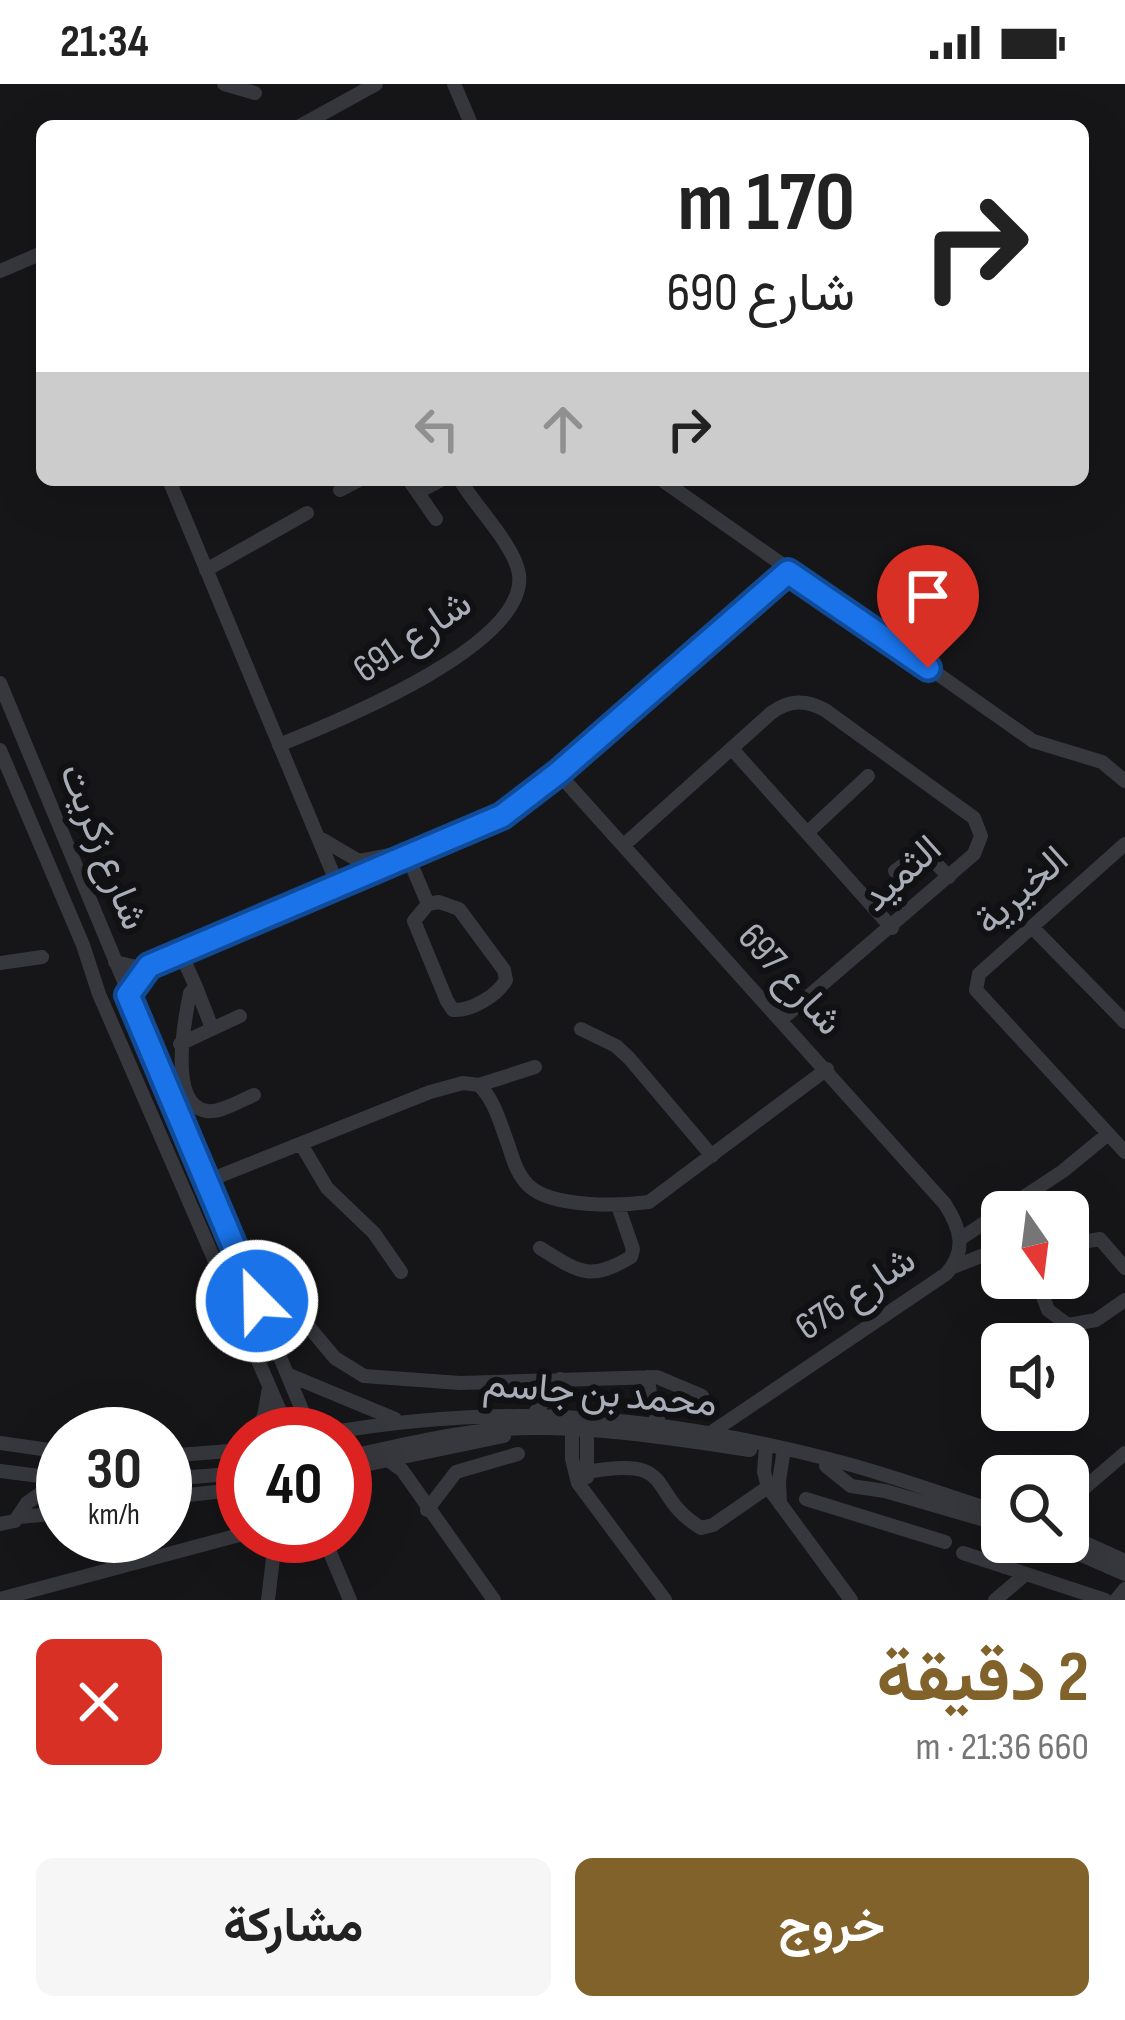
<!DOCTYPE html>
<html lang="ar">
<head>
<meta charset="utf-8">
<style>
	body { margin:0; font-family:"Sofia Sans Condensed",Vazirmatn,sans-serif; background:#f6f6f6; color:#222; direction:rtl; height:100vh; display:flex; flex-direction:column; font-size:45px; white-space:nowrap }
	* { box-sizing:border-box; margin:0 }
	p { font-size:39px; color:#767676 }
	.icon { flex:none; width:66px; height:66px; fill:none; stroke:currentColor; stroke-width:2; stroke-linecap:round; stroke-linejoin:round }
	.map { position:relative; height:1516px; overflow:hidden; direction:ltr }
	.panel { display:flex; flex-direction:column; background:#fff; flex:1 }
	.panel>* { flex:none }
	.hud { position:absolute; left:36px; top:36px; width:1053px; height:366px; border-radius:18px; box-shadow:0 12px 48px #0002; direction:rtl; background:#fff; color:#222; overflow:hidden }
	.needle { width:78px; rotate:166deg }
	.buttons { position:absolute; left:981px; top:1107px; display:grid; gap:24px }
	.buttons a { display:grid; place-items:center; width:108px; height:108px; border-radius:18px; background:#fff; box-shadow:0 12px 48px #0002; font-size:60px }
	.speed { position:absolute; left:36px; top:1323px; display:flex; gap:24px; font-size:60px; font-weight:700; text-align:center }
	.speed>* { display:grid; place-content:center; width:156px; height:156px; border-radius:50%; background:#fff; box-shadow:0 12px 48px #0002; line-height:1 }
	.speed small { font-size:30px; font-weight:400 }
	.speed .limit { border:18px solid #d22; background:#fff; color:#111 }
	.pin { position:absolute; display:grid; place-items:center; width:102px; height:102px; color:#fff; margin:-123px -51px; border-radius:50% 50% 50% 0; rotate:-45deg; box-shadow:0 0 12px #0007 }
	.pin .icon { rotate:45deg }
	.me { position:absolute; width:132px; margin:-66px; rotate:337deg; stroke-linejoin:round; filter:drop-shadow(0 0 9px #0008) }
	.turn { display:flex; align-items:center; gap:42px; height:252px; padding:0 36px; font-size:54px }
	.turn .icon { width:156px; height:156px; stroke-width:2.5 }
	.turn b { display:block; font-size:84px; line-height:102px }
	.lanes { display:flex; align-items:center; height:114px; padding:0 36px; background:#0003; justify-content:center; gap:60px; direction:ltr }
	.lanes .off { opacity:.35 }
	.round { display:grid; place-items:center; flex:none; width:126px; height:126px; border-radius:18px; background:#f6f6f6 }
	.overview { display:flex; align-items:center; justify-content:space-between; height:204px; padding:0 36px }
	h1 { font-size:72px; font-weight:700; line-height:90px; color:#80622a }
	.primary-button { display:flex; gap:24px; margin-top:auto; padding:24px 36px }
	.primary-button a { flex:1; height:138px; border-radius:18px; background:#80622a; color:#fff; font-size:48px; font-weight:700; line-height:138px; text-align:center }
	.primary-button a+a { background:#f6f6f6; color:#222 }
	.status { display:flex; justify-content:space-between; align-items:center; height:84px; padding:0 60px; background:#fff; direction:ltr }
	.status svg { height:33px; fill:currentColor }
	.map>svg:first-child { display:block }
</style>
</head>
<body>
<div class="status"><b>21:34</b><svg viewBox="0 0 49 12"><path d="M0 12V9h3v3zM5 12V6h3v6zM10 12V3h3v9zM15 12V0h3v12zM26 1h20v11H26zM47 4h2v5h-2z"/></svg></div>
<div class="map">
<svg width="1125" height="1516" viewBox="0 0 1125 1516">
	<rect width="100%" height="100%" fill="#161618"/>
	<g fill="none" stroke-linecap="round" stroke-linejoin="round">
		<path stroke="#37383d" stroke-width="14" d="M224,0L255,9
			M454,0L472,42
			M300,42L376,0
			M0,187L42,169
			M169,396L339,804
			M409,396L436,435
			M662,396L1033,657L1102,678L1125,697
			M340,406L359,396
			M418,408L441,396
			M206,486L307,429
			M0,599L312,1350
			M279,661C333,639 528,562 519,490C515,462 475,422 460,396
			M732,665L892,844
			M0,666L83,861L99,910L290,1350
			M558,689L945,1120C961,1145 967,1167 946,1190L709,1350
			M807,749L868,692
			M318,753L359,777L406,768L428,820
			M1125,760L979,890L976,906L1125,1068
			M624,761L771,629C789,616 805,615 825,626L974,734L981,752L974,770L782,935
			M895,787L923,766L949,793
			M439,818L459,825L504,886L506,896C497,912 471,927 453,926L447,917L414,837L428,820Z
			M1032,843L1125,938
			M181,870L196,903L190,909C185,934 167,1021 207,1027C221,1029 241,1016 254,1011
			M115,878L141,884L181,870L502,732L558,689L788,488
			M0,879L42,873
			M196,903L212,944
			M581,945L616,962L629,974L712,1072
			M180,960L240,932
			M479,1001C495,1017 500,1039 508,1060C513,1075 517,1091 529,1102C553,1124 619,1122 649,1118L827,985
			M301,1060L327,1104L374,1149L401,1188
			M207,1097L430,1008L463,999L479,1001L535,983
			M960,1155L1063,1087L1108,1050
			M540,1164C579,1188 589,1198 631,1173L633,1165L618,1122
			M1068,1166L1076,1159L1100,1155L1125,1184
			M953,1183L1002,1164
			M244,1187L276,1204L335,1274L364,1292L460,1299L657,1293L702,1312
			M1036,1194L1048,1226L1068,1241L1096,1236L1125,1216
			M289,1291L395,1335
			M648,1293L651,1318L660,1341
			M534,1330L560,1295
			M587,1337V1393
			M572,1341V1375L578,1399L665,1516
			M254,1350L264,1332L269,1304
			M323,1350C508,1317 663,1331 844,1379C897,1393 949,1413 1002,1429
			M0,1359L63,1368
			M766,1361L764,1388L768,1403L851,1516
			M165,1372L243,1366
			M345,1373C396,1363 448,1349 501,1345C584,1340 668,1354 750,1366
			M388,1376L402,1386L494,1516
			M826,1382L851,1402L885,1407L1002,1441
			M345,1385L504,1352
			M0,1387L63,1395
			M587,1388C680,1371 645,1410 701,1444L713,1441L768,1403
			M165,1395L243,1389
			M165,1405L188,1411L243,1405
			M806,1415L945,1458
			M1068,1418L1125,1369
			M780,1420L779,1397L784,1365
			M427,1426L456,1388L518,1370
			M19,1433L63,1429
			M0,1440L15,1437L27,1419L61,1395
			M1068,1451L1125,1477
			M135,1452L148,1475
			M323,1452L350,1516
			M1052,1458L1125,1490
			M963,1469L1105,1516
			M1004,1483L1013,1458
			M0,1515L243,1450
			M268,1516L274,1466
			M995,1516L1026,1490
			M1116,1516L1125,1505"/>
	</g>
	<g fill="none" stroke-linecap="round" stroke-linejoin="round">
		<g stroke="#114b97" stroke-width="30">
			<path id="route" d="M257,1217L128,911L149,882L502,732L558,689L788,488L928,584"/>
		</g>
		<use href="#route" stroke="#1a73e8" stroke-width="21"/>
	</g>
	<g text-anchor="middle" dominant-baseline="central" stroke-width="12" stroke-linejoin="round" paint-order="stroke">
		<g font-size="39" fill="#a8adb8" stroke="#111113">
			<text transform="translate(413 553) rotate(-34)">شارع 691</text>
			<text transform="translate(103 763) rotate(68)">شارع زكريت</text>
			<text transform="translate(902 790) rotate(-42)">الثميد</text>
			<text transform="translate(1022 807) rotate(-42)">الخيرية</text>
			<text transform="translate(790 896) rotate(48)">شارع 697</text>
			<text transform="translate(856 1210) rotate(-34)">شارع 676</text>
			<text transform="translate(600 1310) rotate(5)">محمد بن جاسم</text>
		</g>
	</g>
</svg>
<div class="buttons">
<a><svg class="needle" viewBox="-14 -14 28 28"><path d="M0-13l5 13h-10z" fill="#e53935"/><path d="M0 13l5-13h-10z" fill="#767676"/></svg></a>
<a><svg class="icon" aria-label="sound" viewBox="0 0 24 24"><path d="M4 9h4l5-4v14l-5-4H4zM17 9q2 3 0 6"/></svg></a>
<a><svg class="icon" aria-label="search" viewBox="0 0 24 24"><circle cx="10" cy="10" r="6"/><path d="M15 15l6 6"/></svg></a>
</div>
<div class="speed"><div>30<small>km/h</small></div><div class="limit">40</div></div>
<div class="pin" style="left:928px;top:584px;background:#d93025"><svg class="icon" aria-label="arrive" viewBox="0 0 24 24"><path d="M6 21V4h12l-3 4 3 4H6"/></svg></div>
<svg class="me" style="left:257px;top:1217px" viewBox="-20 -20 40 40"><circle r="17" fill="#1a73e8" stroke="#fff" stroke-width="3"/><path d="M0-11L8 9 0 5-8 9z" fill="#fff"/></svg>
<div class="hud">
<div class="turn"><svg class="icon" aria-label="right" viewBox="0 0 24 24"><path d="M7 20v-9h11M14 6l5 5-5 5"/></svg><div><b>170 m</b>شارع 690</div></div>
<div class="lanes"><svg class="icon off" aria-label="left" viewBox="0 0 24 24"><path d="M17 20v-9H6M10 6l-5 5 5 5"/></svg><svg class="icon off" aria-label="ahead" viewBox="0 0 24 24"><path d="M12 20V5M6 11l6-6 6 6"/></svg><svg class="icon" aria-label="right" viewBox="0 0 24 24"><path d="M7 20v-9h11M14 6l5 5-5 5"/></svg></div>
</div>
</div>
<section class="panel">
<div class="overview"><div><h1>2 دقيقة</h1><p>660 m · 21:36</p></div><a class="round" style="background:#d93025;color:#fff"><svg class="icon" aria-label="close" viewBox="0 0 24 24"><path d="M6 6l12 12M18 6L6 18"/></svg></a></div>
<div class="primary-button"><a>خروج</a><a>مشاركة</a></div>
</section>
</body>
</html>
